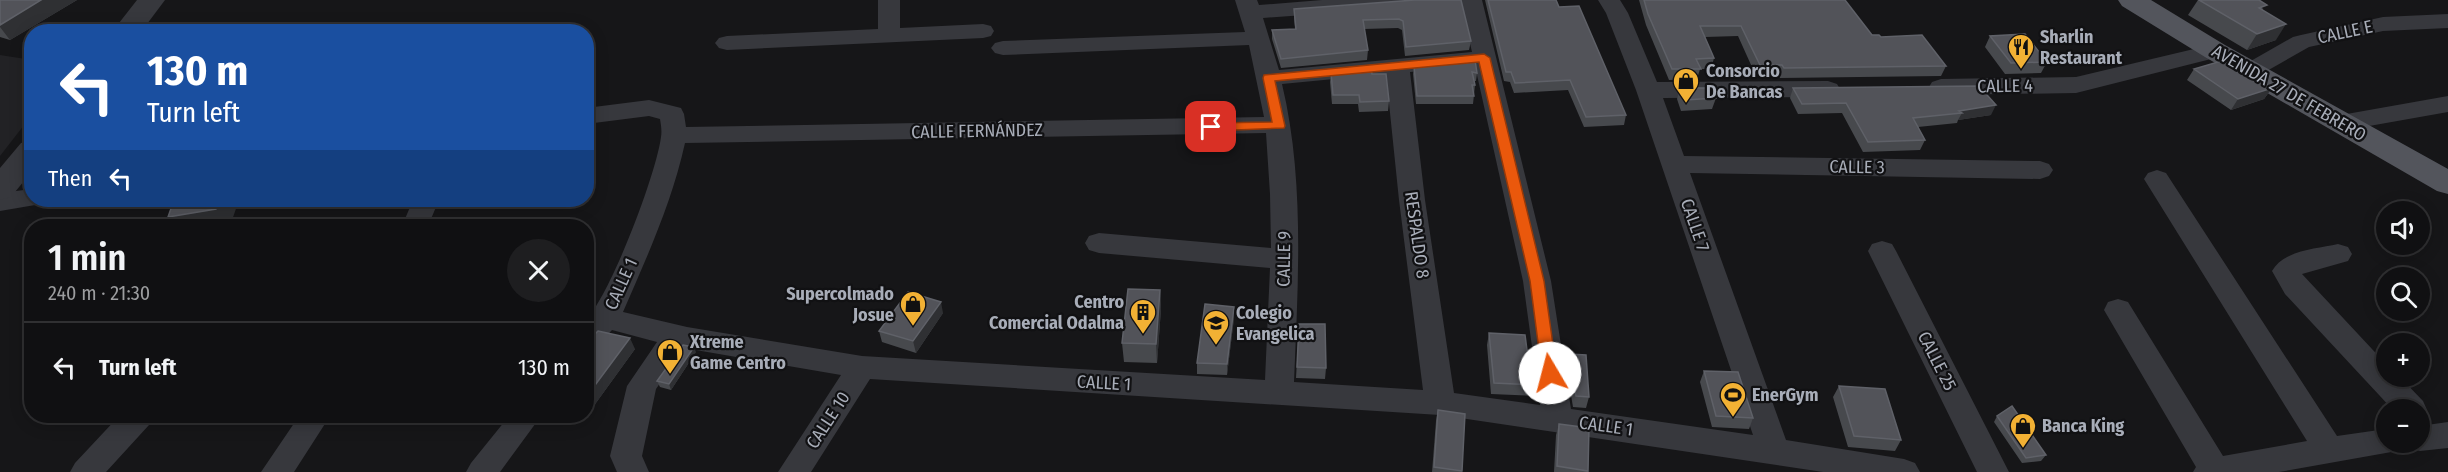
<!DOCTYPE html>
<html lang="en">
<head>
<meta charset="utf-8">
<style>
	body { margin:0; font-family:"Fira Sans Condensed",sans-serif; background:#1e1e20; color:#f1f3f6; height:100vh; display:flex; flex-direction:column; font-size:22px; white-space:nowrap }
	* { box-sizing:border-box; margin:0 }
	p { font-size:20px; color:#9c9d9f }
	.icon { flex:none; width:33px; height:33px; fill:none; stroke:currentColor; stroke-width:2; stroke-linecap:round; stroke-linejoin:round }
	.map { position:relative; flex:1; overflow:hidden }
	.panel { position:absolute; left:24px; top:219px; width:570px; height:204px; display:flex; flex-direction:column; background:#101012; border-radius:24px; box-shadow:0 3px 15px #0003,0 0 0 2px #303032 }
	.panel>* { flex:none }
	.top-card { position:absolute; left:24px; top:24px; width:570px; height:183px; border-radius:24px; box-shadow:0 3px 15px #0003,0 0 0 2px #303032; background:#1a4fa0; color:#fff; overflow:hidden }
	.fabs { position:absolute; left:2376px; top:201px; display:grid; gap:12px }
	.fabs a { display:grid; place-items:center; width:54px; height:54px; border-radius:50%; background:#101012; box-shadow:0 3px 15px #0003,0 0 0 2px #303032; font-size:30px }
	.pin { position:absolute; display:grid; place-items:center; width:51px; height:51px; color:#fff; margin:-26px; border-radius:12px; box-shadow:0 3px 9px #0006 }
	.me { position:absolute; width:66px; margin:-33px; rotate:352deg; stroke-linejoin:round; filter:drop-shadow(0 0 4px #0008) }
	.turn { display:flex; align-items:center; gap:21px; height:126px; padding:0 24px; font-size:27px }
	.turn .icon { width:78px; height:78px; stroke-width:2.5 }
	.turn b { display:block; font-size:42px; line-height:51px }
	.then { display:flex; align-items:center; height:57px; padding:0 24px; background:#0003; gap:12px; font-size:22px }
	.round { display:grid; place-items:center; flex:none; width:63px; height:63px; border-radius:32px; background:#1e1e20 }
	.head { display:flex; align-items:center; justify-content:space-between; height:102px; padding:0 24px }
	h1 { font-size:36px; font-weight:600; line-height:45px }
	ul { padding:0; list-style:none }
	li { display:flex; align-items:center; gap:18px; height:90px; padding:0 24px; border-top:2px solid #303032 }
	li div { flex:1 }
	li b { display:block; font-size:22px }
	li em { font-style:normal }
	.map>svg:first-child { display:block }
</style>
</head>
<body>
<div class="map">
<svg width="2448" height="472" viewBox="0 0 2448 472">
	<rect width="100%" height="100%" fill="#161618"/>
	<path fill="#222225" d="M0,55L32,60L31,116L0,156Z"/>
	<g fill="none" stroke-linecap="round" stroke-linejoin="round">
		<path fill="#37383d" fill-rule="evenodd" d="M878,0H900V28L983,24L991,26L994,31L991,36L983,38L727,50L719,48L715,43L719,38L727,36L878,29Z
			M1235,0H1257L1259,5L1322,0H1425L1422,5L1414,7L1263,18L1279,70L1472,52L1460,0H1482L1551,281L1571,409L1753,435L1636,90L1606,13L1598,0H1620L1628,13L1657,82L1828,81L1837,84L1840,89L1837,94L1828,97L1663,98L1684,156L2040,161L2049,164L2053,170L2049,176L2040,179L1690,173L1786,440L1904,459L1915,463L1920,472H1823L1440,415L870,379L811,472H778L841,375L684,348L656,389L642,456L649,472H617L610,456L627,386L657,342L612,330L596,347L586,350V320C611,293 656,175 661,137C662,131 661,125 660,119L649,116L586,124V108L649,100L681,108L684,114L686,127L1264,117L1249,45L1003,55L995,53L991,48L995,43L1003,41L1245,32ZM1475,66L1523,281L1540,405L1454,393L1425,200L1410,72ZM1386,74L1399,200L1423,390L1294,382C1298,283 1305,180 1282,84ZM1266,133L1270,194L1271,248L1099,233L1089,236L1085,243L1089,250L1099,253L1270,268L1265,380L862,356L687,327L623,312C647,257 672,202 685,143Z
			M2448,14V28L2383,31L2309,47L2258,76L2250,78L2242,76L2238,71L2242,66L2293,37L2301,35L2383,17Z
			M2215,44L2223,46L2227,51L2223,56L2076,93L1941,95L1932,92L1929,87L1932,82L1941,79L2076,77Z
			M2448,96V112L2341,131L2332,129L2329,123L2332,117L2341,115Z
			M2157,170L2166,173L2337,436L2386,429V442H2401L2397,451L2279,472H2193L2196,467L2104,310L2108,302L2118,299L2128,302L2223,456L2307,441L2144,179L2148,173Z
			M32,189V200H44L41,204L0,211V193Z
			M413,200H439L428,226H402Z
			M1882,241L1892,244L1896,251L2009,472H1977L1868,251L1872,244Z
			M2338,244L2348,247L2352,254L2348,261L2302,274L2386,364V376H2399L2423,401L2427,410L2423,419L2420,420V410H2393L2285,294L2272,271C2284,250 2316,249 2338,244Z
			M119,416H153L149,425L106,472H70L75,463Z
			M299,416H330L294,472H261Z
			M509,416H541L500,472H466L471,463Z
			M2448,422V448L2420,451L2409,447L2407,442H2420V426Z"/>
		<path fill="#37383d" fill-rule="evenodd" d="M137,0H165L141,32H112Z
			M32,140V171L11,197L0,200V168L21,143Z"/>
		<path fill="#53555c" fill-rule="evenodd" d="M2118,0H2151L2225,45L2448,169V194L2437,191L2205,57L2122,6Z"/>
	</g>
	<path fill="#47494d" d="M0,0H77L10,40L0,37Z
		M1416,0L1471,41L1469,50L1405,56L1402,30L1398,28L1364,29L1368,50L1367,60L1281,68L1272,39V30L1295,29L1294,18V9Z
		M1485,0H1556L1559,7L1626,115L1624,125L1584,127L1568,90L1514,93L1510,82L1504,81Z
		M1639,0H1742L1881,37L1946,66L1941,76L1780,78L1778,75L1756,76L1738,36L1705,37L1714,58L1711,69H1700L1697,79L1669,80L1646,25Z
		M2198,0H2259L2276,40L2247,50L2188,15Z
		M1990,36L2047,62L2041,73L2005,74L1985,47Z
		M1414,66L1477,73L1476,81H1474L1475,85L1473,104H1416L1413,74Z
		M2194,69L2272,88L2264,99L2231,110L2187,80Z
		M1331,72L1372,74L1389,101L1388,111L1359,112L1358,104H1332L1330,82Z
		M1680,88L1716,98L1712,109L1681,111L1677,99Z
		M1793,88L1991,115L1958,120L1957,123L1918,127L1925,140L1920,150L1863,152L1842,113L1798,114L1790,98Z
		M1160,290L1161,309L1157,363L1124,362L1122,343Z
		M943,313L916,353L882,342L879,331Z
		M1234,318L1227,375L1197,374V363Z
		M1299,324L1326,368L1325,379L1296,378Z
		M1489,333L1527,350L1539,385L1537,396L1491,394L1487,345Z
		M586,339L635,349L593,407L586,405Z
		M696,352L671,390L660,387L657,381Z
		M1569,354L1589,397L1586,408L1573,407L1566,365Z
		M1704,371L1753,418L1749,429L1712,427L1700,382Z
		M1839,386L1901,440L1895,451L1848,447L1833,397Z
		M1438,410L1465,414L1462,472H1432L1436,421Z
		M1997,416L2046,455L2041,461L2022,463L1994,422Z
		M1559,424L1589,428L1588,472H1554L1556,435Z"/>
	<path fill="#2f3033" d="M41,0H77L10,40L0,27V25Z
		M2286,24L2276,40L2247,50L2257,34Z
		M2272,88L2264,99L2231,110L2238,99Z
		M1996,105L1991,115L1958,120L1962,113L1959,111Z
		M220,200H239L230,226H175L168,217Z
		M1160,290L1161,309L1157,363L1156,344Z
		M941,302L943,313L916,353L913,341Z
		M1234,307V318L1227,375V364Z
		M630,338L635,349L593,407L587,396Z
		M694,347L696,352L671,390L669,384Z"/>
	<path fill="#525359" stroke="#5f6168" stroke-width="1.5" d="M0,0H41L0,25Z
		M1415,0H1461L1471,41L1406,47L1403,21L1399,19L1363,20L1368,50L1281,59L1272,30L1296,29L1294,9Z
		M1488,0H1556L1559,7L1579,6L1626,115L1586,117L1570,80L1515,83L1511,72H1506Z
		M1644,0H1845L1872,35H1879L1881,37L1922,35L1946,66L1784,68L1782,65H1760L1741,26H1700L1714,58L1696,59L1701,69H1672L1648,14Z
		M2199,0H2259L2267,5L2259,8L2286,24L2257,34Z
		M2025,34L2047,62L2011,63L1990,36Z
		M2228,59L2272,88L2238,99L2194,69Z
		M1475,60L1477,73L1472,72L1475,85H1472L1474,96H1417L1414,66Z
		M1371,68L1372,74H1386L1389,101L1360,102L1359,95H1333L1331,72Z
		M1979,86L1996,105L1959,111L1962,113L1913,118L1925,140L1868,142L1846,103L1802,104L1793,88Z
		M1680,88H1710L1716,98L1685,100Z
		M174,200H220L216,209L168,217Z
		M1128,289L1160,290L1156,344L1122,343Z
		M908,292L941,302L913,341L879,331Z
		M1205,304L1234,307L1227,364L1197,363Z
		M1299,324H1325L1326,368L1297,367Z
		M598,331L630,338L587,396H586V339L591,338Z
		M1489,333L1525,335L1527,350L1535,351L1539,385L1494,383Z
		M683,345L694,347L669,384L657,381Z
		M1569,354L1586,355L1589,397L1576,396Z
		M1704,371L1738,372L1753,418L1716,416Z
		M1839,386L1885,389L1901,440L1854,436Z
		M2012,406L2046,455L2026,458L1997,416Z
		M1438,410L1465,414L1462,471L1434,467Z
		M1559,424L1589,428L1588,471L1557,466Z"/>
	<path fill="#ea580c" stroke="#983908" stroke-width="1.5" d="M1484,54L1490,58L1544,281L1557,373L1555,377H1545L1542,373L1530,281L1479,62L1275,81L1285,126L1284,128L1211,131L1205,127L1211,123L1272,122L1263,78L1264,75Z"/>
	<defs>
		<g id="restaurant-pin" transform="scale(1.35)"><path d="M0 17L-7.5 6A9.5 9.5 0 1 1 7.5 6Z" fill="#f2b134" stroke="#111113"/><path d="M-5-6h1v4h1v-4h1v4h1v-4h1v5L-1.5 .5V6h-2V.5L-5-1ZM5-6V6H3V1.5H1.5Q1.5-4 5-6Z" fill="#111"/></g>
		<g id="shop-pin" transform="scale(1.35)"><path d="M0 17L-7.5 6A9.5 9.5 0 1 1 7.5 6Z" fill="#f2b134" stroke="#111113"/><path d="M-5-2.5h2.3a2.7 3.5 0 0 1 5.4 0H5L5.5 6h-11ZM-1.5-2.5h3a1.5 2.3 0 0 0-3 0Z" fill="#111"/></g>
		<g id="building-pin" transform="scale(1.35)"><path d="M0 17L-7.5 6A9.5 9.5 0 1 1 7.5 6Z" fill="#f2b134" stroke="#111113"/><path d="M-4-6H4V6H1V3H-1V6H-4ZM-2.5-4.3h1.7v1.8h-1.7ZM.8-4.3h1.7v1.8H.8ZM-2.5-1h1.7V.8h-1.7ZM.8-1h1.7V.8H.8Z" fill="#111"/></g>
		<g id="school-pin" transform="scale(1.35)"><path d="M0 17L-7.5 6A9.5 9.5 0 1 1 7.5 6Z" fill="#f2b134" stroke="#111113"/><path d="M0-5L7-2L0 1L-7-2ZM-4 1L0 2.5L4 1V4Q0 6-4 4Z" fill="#111"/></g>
		<g id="stadium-pin" transform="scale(1.35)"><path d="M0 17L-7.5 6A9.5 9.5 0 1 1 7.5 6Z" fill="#f2b134" stroke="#111113"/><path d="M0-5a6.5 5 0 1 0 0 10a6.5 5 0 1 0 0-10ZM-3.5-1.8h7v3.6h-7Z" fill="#111"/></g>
	</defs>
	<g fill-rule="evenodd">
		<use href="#restaurant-pin" x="2021" y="47"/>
		<use href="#shop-pin" x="1686" y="81"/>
		<use href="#shop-pin" x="913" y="304"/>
		<use href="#building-pin" x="1143" y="312"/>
		<use href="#school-pin" x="1216" y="323"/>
		<use href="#shop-pin" x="670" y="352"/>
		<use href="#stadium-pin" x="1733" y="395"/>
		<use href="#shop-pin" x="2023" y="426"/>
	</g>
	<g text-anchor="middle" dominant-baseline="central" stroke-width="4.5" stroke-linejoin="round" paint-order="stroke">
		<g font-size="18" fill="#a8adb8" stroke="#111113">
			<text transform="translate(2345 32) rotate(-12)">CALLE E</text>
			<text transform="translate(2005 86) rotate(-1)">CALLE 4</text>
			<text transform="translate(2289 93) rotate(30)">AVENIDA 27 DE FEBRERO</text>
			<text transform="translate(977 131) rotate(-1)">CALLE FERNÁNDEZ</text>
			<text transform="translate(1857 167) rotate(1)">CALLE 3</text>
			<text transform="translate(1695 225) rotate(71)">CALLE 7</text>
			<text transform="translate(1417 235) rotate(82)">RESPALDO 8</text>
			<text transform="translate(1284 259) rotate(-89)">CALLE 9</text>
			<text transform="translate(621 284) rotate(-66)">CALLE 1</text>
			<text transform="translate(1937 361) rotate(63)">CALLE 25</text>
			<text transform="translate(1104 383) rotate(3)">CALLE 1</text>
			<text transform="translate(828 420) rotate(-57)">CALLE 10</text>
			<text transform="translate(1606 426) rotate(8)">CALLE 1</text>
		</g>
		<g font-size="18" font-weight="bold" fill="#a8adb8" stroke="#111113" text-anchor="start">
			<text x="2040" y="37">Sharlin<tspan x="2040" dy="21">Restaurant</tspan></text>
			<text x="1706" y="71">Consorcio<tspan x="1706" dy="21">De Bancas</tspan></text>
			<text x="894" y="294" text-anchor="end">Supercolmado<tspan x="894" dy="21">Josue</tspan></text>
			<text x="1124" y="302" text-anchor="end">Centro<tspan x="1124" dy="21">Comercial Odalma</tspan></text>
			<text x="1236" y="313">Colegio<tspan x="1236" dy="21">Evangelica</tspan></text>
			<text x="690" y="342">Xtreme<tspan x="690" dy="21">Game Centro</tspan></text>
			<text x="1752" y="395">EnerGym</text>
			<text x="2042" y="426">Banca King</text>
		</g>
	</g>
</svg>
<div class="fabs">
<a><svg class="icon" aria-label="sound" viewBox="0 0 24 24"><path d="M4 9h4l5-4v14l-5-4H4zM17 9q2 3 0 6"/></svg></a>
<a><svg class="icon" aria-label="search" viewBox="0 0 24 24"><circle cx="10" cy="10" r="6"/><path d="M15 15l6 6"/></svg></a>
<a>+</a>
<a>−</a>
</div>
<div class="pin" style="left:1211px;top:127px;background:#d93025"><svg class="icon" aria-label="arrive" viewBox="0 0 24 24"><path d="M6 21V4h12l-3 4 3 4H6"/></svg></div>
<svg class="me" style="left:1550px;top:373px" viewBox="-20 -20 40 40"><circle r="19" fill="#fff"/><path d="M0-13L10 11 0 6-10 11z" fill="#ea580c"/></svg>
<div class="top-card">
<div class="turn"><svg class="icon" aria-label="left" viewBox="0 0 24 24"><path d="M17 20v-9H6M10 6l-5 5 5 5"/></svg><div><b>130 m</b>Turn left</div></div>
<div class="then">Then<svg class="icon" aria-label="left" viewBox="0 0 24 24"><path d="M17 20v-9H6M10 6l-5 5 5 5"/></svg></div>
</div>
<section class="panel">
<div class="head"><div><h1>1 min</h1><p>240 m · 21:30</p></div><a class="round"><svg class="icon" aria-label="close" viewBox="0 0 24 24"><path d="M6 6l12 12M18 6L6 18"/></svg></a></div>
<ul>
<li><svg class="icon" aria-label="left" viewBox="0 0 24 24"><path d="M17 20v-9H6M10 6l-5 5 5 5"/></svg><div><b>Turn left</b></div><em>130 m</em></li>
</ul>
</section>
</div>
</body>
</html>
